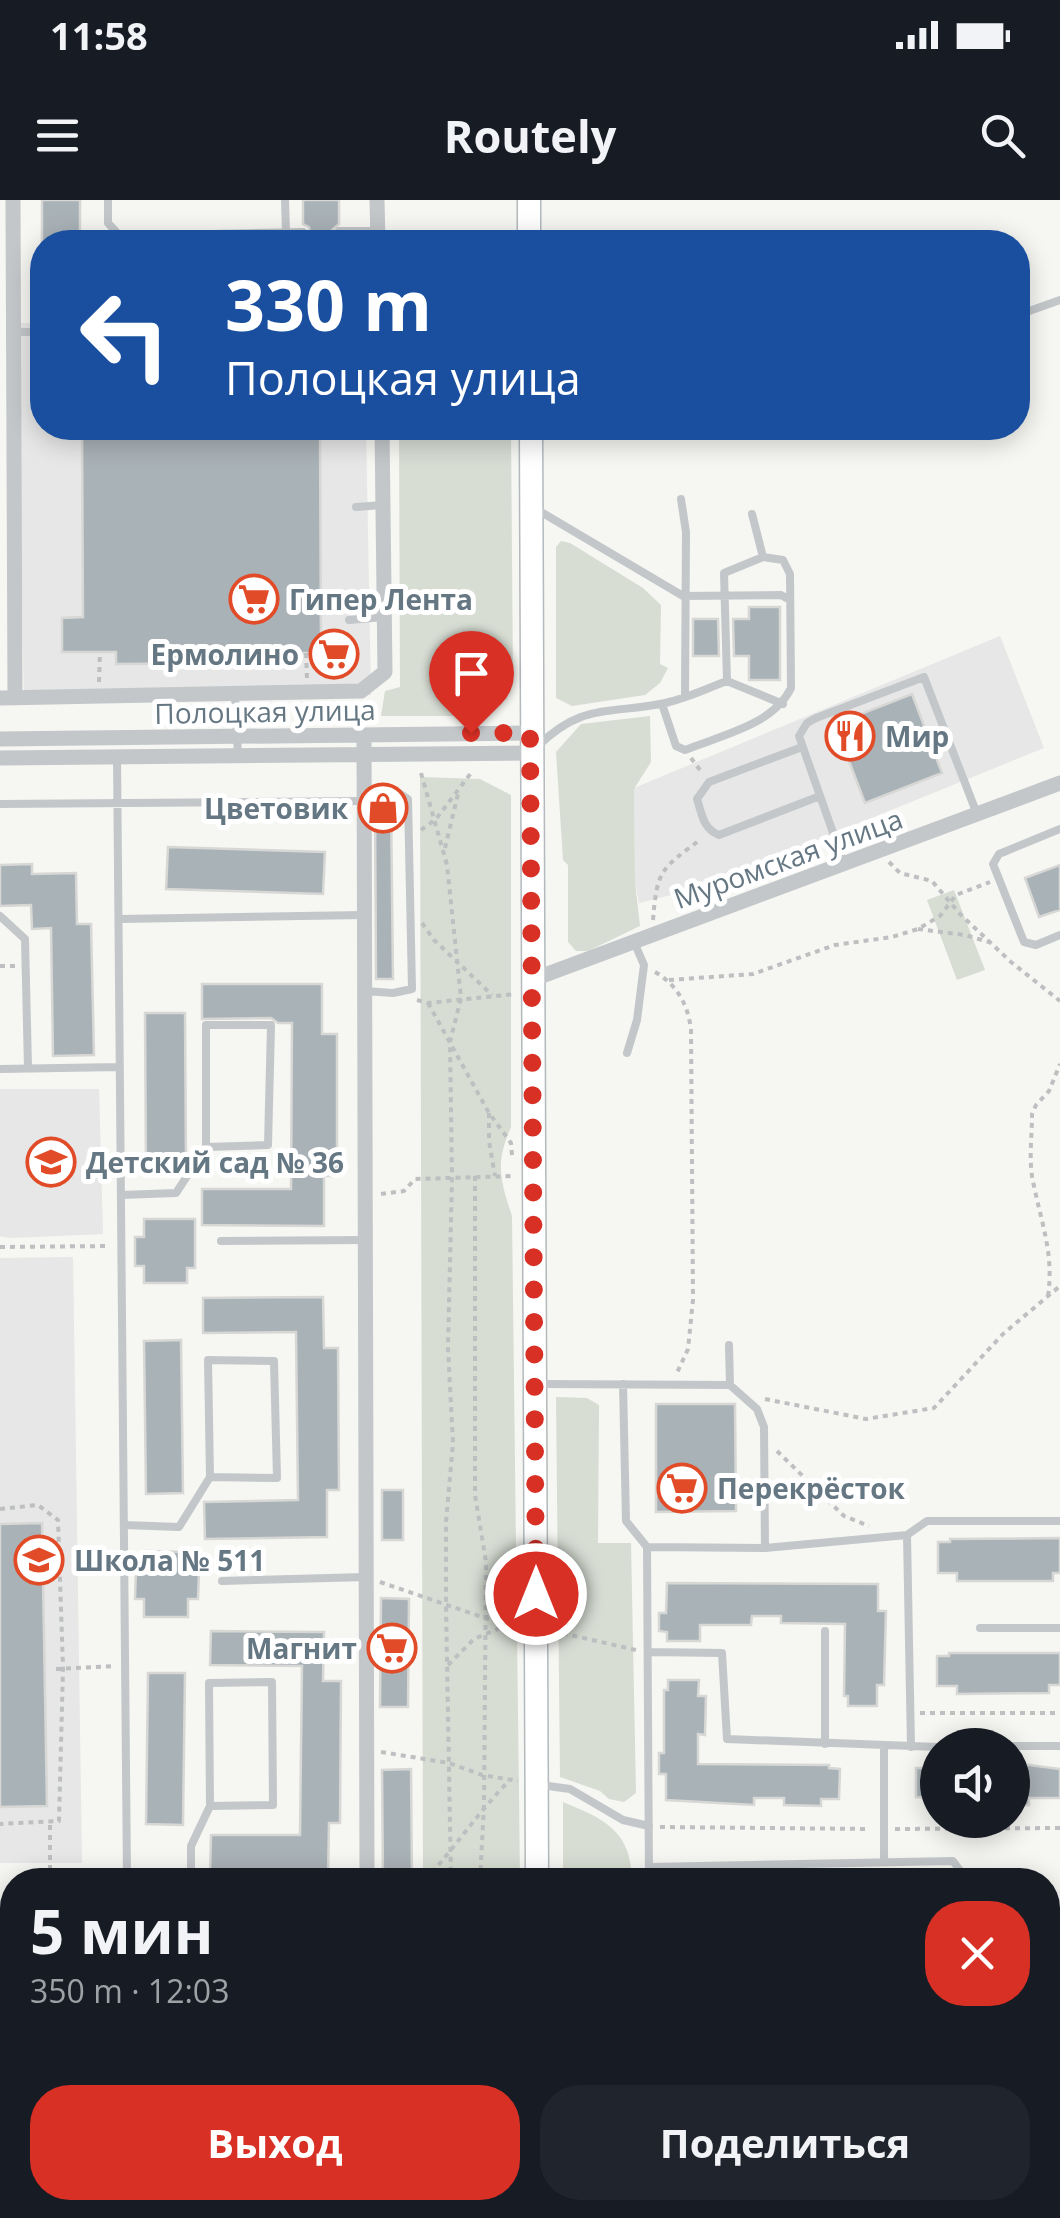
<!DOCTYPE html>
<html lang="ru">
<head>
<meta charset="utf-8">
<style>
	body { margin:0; font-family:"Open Sans",sans-serif; background:#20242c; color:#f1f3f6; height:100vh; display:flex; flex-direction:column; font-size:38px; white-space:nowrap }
	* { box-sizing:border-box; margin:0 }
	p { font-size:32px; color:#9ea1a6 }
	.icon { flex:none; width:55px; height:55px; fill:none; stroke:currentColor; stroke-width:2; stroke-linecap:round; stroke-linejoin:round }
	.map { position:relative; flex:1; overflow:hidden }
	.side { position:absolute; left:0px; top:1668px; width:1060px; height:352px; display:flex; flex-direction:column; background:#171b24; border-radius:40px 40px 0 0; box-shadow:0 5px 25px #0003 }
	.side>* { flex:none }
	.guide { position:absolute; left:30px; top:30px; width:1000px; height:210px; border-radius:40px; box-shadow:0 5px 25px #0003; background:#1a4fa0; color:#fff; overflow:hidden }
	.buttons { position:absolute; left:920px; top:1528px; display:grid; gap:20px }
	.buttons a { display:grid; place-items:center; width:110px; height:110px; border-radius:50%; background:#171b24; box-shadow:0 5px 25px #0003; font-size:50px }
	.pin { position:absolute; display:grid; place-items:center; width:85px; height:85px; color:#fff; margin:-102px -42px; border-radius:50% 50% 50% 0; rotate:-45deg; box-shadow:0 0 10px #0007 }
	.pin .icon { rotate:45deg }
	.me { position:absolute; width:110px; margin:-55px; rotate:0deg; stroke-linejoin:round; filter:drop-shadow(0 0 8px #0008) }
	.turn { display:flex; align-items:center; gap:35px; height:210px; padding:0 30px; font-size:45px }
	.turn .icon { width:130px; height:130px; stroke-width:2.5 }
	.turn b { display:block; font-size:70px; line-height:85px }
	.round { display:grid; place-items:center; flex:none; width:105px; height:105px; border-radius:40px; background:#20242c }
	.headline { display:flex; align-items:center; justify-content:space-between; height:170px; padding:0 30px }
	h1 { font-size:60px; font-weight:700; line-height:75px }
	.primary-button { display:flex; gap:20px; margin-top:auto; padding:20px 30px }
	.primary-button a { flex:1; height:115px; border-radius:40px; background:#d93025; color:#fff; font-size:40px; font-weight:700; line-height:115px; text-align:center }
	.primary-button a+a { background:#20242c; color:#f1f3f6 }
	.status { display:flex; justify-content:space-between; align-items:center; height:70px; padding:0 50px; background:#171b24; direction:ltr }
	.status svg { height:28px; fill:currentColor }
	header { display:flex; justify-content:space-between; align-items:center; height:130px; padding:0 30px; background:#171b24; font-size:45px; font-weight:700 }
	.map>svg:first-child { display:block }
</style>
</head>
<body>
<div class="status"><b>11:58</b><svg viewBox="0 0 49 12"><path d="M0 12V9h3v3zM5 12V6h3v6zM10 12V3h3v9zM15 12V0h3v12zM26 1h20v11H26zM47 4h2v5h-2z"/></svg></div>
<header><svg class="icon" aria-label="menu" viewBox="0 0 24 24"><path d="M4 6h16M4 12h16M4 18h16"/></svg>Routely<svg class="icon" aria-label="search" viewBox="0 0 24 24"><circle cx="10" cy="10" r="6"/><path d="M15 15l6 6"/></svg></header>
<div class="map">
<svg width="1060" height="2018" viewBox="0 0 1060 2018">
	<rect width="100%" height="100%" fill="#f6f6f2"/>
	<path fill="#e6e7e6" d="M17,123H42V228H366L371,495L24,503Z
		M1000,436L1044,548L699,688L639,703L635,682L634,588Z
		M0,889H99L103,1034L10,1038L0,1036Z
		M73,1057L82,1663H0V1058Z"/>
	<path fill="#d7ddd3" d="M399,228H511L513,485L504,499L483,516H381L385,491L400,487Z
		M561,341L570,343L643,388L661,405L660,464L668,468L660,483L645,495L572,506L556,498V347Z
		M650,516L651,562L634,589L635,682L640,726L588,751H576L568,742V665L563,660L556,552L581,524Z
		M420,577L480,579L511,595V927C495,963 500,980 512,1016L520,1680H423Z
		M954,690L985,770L957,780L927,700Z
		M556,1197L587,1198L599,1205L598,1343H631L636,1593L624,1602L609,1599L600,1591L560,1577Z
		M563,1602C604,1619 631,1630 632,1680H563Z
		M382,2008H520L521,2018H382Z
		M744,2008H804V2018H733Z"/>
	<path fill="#a9b2b7" stroke="#d7d7d5" stroke-width="2.5" d="M42,0H80V42H42Z
		M303,0H339V24L332,30L339,42H303L310,33L309,27L303,24Z
		M82,228H320L321,453H225V463L116,464V452H62V418L83,417Z
		M749,407H780V480H749V456H734L733,419H749Z
		M693,419H718L719,456H693Z
		M912,494L942,573L865,603L835,524Z
		M375,599L391,600L393,779H376Z
		M168,647L325,652L323,694L166,689Z
		M32,664V674L76,673L77,724H91L94,855L53,856L51,728L32,729L31,705L0,706V665Z
		M1060,665V710L1039,717L1025,678Z
		M202,784H322V834H337V976H324V1026L202,1025V989H291L292,823H278L271,818L202,819Z
		M145,813H185L186,964L183,968H146Z
		M144,1019H195V1068H187V1083H144V1066H135V1037H144Z
		M323,1097L324,1148H338L339,1290H327V1337L205,1339L204,1302L298,1300L296,1132L203,1133V1098Z
		M181,1140L183,1293L146,1294L144,1141Z
		M656,1204H735L736,1311L656,1312Z
		M382,1290H403V1340H382Z
		M42,1323L47,1606L0,1607V1324Z
		M1060,1338V1373H1053V1381H957V1373H938V1342H950V1339Z
		M145,1351L188,1352V1373H199L198,1399H188V1417H144V1399H135L136,1368H145Z
		M667,1383L878,1384V1411H886L884,1485H877V1506H848V1496H844L845,1424L781,1423V1416H752L751,1425H700V1441H667V1432L659,1431V1413H666Z
		M381,1398L409,1399L408,1507H380Z
		M211,1431L324,1432L323,1481H341L340,1623H329L328,1676L210,1675L211,1635H300L302,1466L210,1465Z
		M949,1453H1060V1485H1049V1493L957,1494V1486H937V1456H949Z
		M148,1473H185L183,1625L146,1624Z
		M668,1480H699L698,1496H706L705,1535L698,1534V1564L829,1565V1568L840,1569L839,1599H821V1606L784,1605V1598H754V1605L666,1600V1574H659V1553H664V1490H668Z
		M1021,1564L1060,1569V1598H1029V1605H1012V1569H1021Z
		M916,1568H938V1598L916,1597Z
		M411,1569L412,1680H383L382,1570Z"/>
	<g fill="none" stroke-linecap="round" stroke-linejoin="round">
		<g stroke="#b3b9bd" stroke-width="25">
			<path id="secondary" d="M529,0V42
				M531,228L537,1680
				M538,2008V2018"/>
		</g>
		<path stroke="#bdbfc1" stroke-width="4" stroke-dasharray="5 5" stroke-linecap="butt" d="M306,453L307,478
			M99,482L100,452
			M691,558L703,574
			M421,573L447,665L461,798L450,842L452,977L448,1148L453,1243L446,1322V1404L451,1680
			M421,630L436,619L471,573
			M445,648L458,594
			M889,662L900,673L932,681L960,714L1011,762L1060,801
			M653,720C657,668 662,669 701,639
			M422,723L434,740L492,795
			M918,729L965,735L992,743
			M0,766H15
			M655,772C677,785 688,804 691,830L693,1100L688,1149L676,1175
			M669,780L753,774L835,745L892,737L918,729L940,716L956,695L990,682
			M417,800L428,803L516,794
			M428,803L489,913L511,943L512,955
			M489,913V941L495,976
			M475,976V1295L486,1362L484,1606L480,1680
			M381,994L404,991L415,979L514,976
			M0,1047L110,1046
			M1048,1096C1054,1055 1042,1025 1034,986C1028,963 1032,938 1032,914L1036,905L1049,891L1060,864
			M765,1199L866,1219L934,1208L1003,1134L1060,1086
			M777,1251L844,1316L869,1326
			M0,1309L38,1305L58,1320L63,1468L59,1621L0,1624
			M380,1382L488,1419L519,1426
			M553,1431L636,1450
			M448,1465L474,1439L509,1424
			M56,1469L115,1466
			M920,1513H1060
			M381,1552L449,1563L482,1575L518,1581
			M660,1627L870,1629
			M895,1629L1060,1628
			M50,1680V1621
			M425,1680C455,1648 478,1612 509,1581
			M474,2008L480,2018
			M567,2008L571,2018
			M190,2018V2008"/>
		<path stroke="#c3c7ca" stroke-width="8" d="M108,0V23L120,36L303,32
			M285,0L286,32
			M339,31H378
			M1018,115L1060,100
			M13,132H42
			M681,299L686,332L685,497
			M356,307L383,305
			M536,309L683,396L781,395L790,400
			M349,420L384,417
			M727,481L724,373L763,357L752,314
			M235,495L238,556
			M662,504L676,546L685,550C722,535 773,525 791,488L790,374L783,360L763,357
			M537,547C580,504 606,514 660,504C683,500 705,489 727,481L783,504
			M802,547L709,582L697,599C702,614 703,629 719,635L820,596
			M117,555L127,1680
			M364,591L399,593L408,599L412,789L393,793L364,791
			M0,604L364,601
			M1060,629L999,654L993,664L1024,742L1036,745L1060,735
			M844,664L799,536L807,523L816,518L924,477L977,614
			M0,716L25,739L28,868
			M119,719L364,715
			M627,853L637,820L644,765L634,742
			M0,869L120,867
			M121,995L176,993L206,947V825H271L268,945L206,947
			M221,1041L365,1040
			M729,1145L730,1185
			M541,1184L730,1185L757,1209L764,1227L765,1348
			M623,1184L626,1321L647,1347L649,1680
			M124,1325L179,1327L210,1277L208,1160L274,1161L277,1278L210,1277
			M907,1335L927,1321H1060
			M647,1347L765,1348L907,1335L911,1547
			M222,1381L366,1377
			M980,1428H1060
			M825,1431V1544
			M648,1452L722,1453L727,1539L938,1547
			M1012,1546H1060
			M541,1585L570,1589L623,1620L649,1626
			M884,1662V1547
			M649,1667L953,1661L967,1680
			M191,1680V1646L210,1606L209,1483L272,1482L273,1605L210,1606
			M1048,1779H1060
			M71,2008V2018
			M646,2008V2018
			M819,2008V2018"/>
		<path stroke="#c3c7ca" stroke-width="15" d="M13,0L15,498
			M377,0L378,42
			M0,498L361,491L385,472L382,228
			M364,535L367,1680
			M0,539L531,533
			M0,558L530,553
			M534,779L1060,583
			M0,1708H12
			M367,2008V2018"/>
		<use href="#secondary" stroke="#fff" stroke-width="22"/>
	</g>
	<g fill="none" stroke-linecap="round" stroke-linejoin="round">
		<path stroke="#d93025" stroke-width="18" stroke-dasharray="0 32.4" d="M471,533H530L536,1394"/>
	</g>
	<defs>
		<g id="supermarket-ring" transform="scale(2.5)"><circle r="9.5" fill="#fff" stroke="#e24b27" stroke-width="1.5"/><path d="M-6-5.5h2.5l.6 2H6L4.5 2H-2.5L-4.4-4H-6ZM-1.5 3.2a1.3 1.3 0 1 0 .1 0ZM3 3.2a1.3 1.3 0 1 0 .1 0Z" fill="#e24b27"/></g>
		<g id="restaurant-ring" transform="scale(2.5)"><circle r="9.5" fill="#fff" stroke="#e24b27" stroke-width="1.5"/><path d="M-5-6h1v4h1v-4h1v4h1v-4h1v5L-1.5 .5V6h-2V.5L-5-1ZM5-6V6H3V1.5H1.5Q1.5-4 5-6Z" fill="#e24b27"/></g>
		<g id="shop-ring" transform="scale(2.5)"><circle r="9.5" fill="#fff" stroke="#e24b27" stroke-width="1.5"/><path d="M-5-2.5h2.3a2.7 3.5 0 0 1 5.4 0H5L5.5 6h-11ZM-1.5-2.5h3a1.5 2.3 0 0 0-3 0Z" fill="#e24b27"/></g>
		<g id="school-ring" transform="scale(2.5)"><circle r="9.5" fill="#fff" stroke="#e24b27" stroke-width="1.5"/><path d="M0-5L7-2L0 1L-7-2ZM-4 1L0 2.5L4 1V4Q0 6-4 4Z" fill="#e24b27"/></g>
	</defs>
	<g fill-rule="evenodd">
		<use href="#supermarket-ring" x="254" y="399"/>
		<use href="#supermarket-ring" x="334" y="454"/>
		<use href="#restaurant-ring" x="850" y="536"/>
		<use href="#shop-ring" x="383" y="608"/>
		<use href="#school-ring" x="51" y="962"/>
		<use href="#supermarket-ring" x="682" y="1288"/>
		<use href="#school-ring" x="39" y="1360"/>
		<use href="#supermarket-ring" x="392" y="1448"/>
	</g>
	<g text-anchor="middle" dominant-baseline="central" stroke-width="10" stroke-linejoin="round" paint-order="stroke">
		<g font-size="28" font-weight="bold" fill="#657783" stroke="#fff" text-anchor="start">
			<text x="289" y="399">Гипер Лента</text>
			<text x="299" y="454" text-anchor="end">Ермолино</text>
			<text x="885" y="536">Мир</text>
			<text x="348" y="608" text-anchor="end">Цветовик</text>
			<text x="86" y="962">Детский сад № 36</text>
			<text x="717" y="1288">Перекрёсток</text>
			<text x="74" y="1360">Школа № 511</text>
			<text x="357" y="1448" text-anchor="end">Магнит</text>
		</g>
		<g font-size="28" fill="#657783" stroke="#fff">
			<text transform="translate(265 511) rotate(-1)">Полоцкая улица</text>
			<text transform="translate(788 658) rotate(-20)">Муромская улица</text>
		</g>
	</g>
</svg>
<div class="buttons">
<a><svg class="icon" aria-label="sound" viewBox="0 0 24 24"><path d="M4 9h4l5-4v14l-5-4H4zM17 9q2 3 0 6"/></svg></a>
</div>
<div class="pin" style="left:471px;top:533px;background:#d93025"><svg class="icon" aria-label="arrive" viewBox="0 0 24 24"><path d="M6 21V4h12l-3 4 3 4H6"/></svg></div>
<svg class="me" style="left:536px;top:1394px" viewBox="-20 -20 40 40"><circle r="17" fill="#d93025" stroke="#fff" stroke-width="3"/><path d="M0-11L8 9 0 5-8 9z" fill="#fff"/></svg>
<div class="guide">
<div class="turn"><svg class="icon" aria-label="left" viewBox="0 0 24 24"><path d="M17 20v-9H6M10 6l-5 5 5 5"/></svg><div><b>330 m</b>Полоцкая улица</div></div>
</div>
<section class="side">
<div class="headline"><div><h1>5 мин</h1><p>350 m · 12:03</p></div><a class="round" style="background:#d93025;color:#fff"><svg class="icon" aria-label="close" viewBox="0 0 24 24"><path d="M6 6l12 12M18 6L6 18"/></svg></a></div>
<div class="primary-button"><a>Выход</a><a>Поделиться</a></div>
</section>
</div>
</body>
</html>
